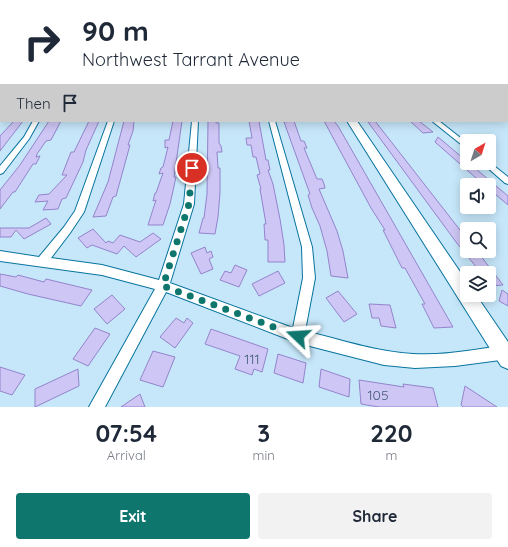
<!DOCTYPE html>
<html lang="en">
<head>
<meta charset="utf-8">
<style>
	body { margin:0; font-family:Quicksand,sans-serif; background:#f2f2f3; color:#1f2937; height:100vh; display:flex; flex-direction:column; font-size:15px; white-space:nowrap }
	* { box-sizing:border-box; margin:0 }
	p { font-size:13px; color:#747a83 }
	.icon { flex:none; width:22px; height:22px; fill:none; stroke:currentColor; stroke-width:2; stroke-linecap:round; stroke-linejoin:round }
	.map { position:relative; height:407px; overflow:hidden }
	.side { display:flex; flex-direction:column; background:#fff; flex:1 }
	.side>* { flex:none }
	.banner { position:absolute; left:0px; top:0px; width:508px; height:122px; box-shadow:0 2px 10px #0003; background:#fff; color:#1f2937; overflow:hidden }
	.needle { width:26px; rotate:39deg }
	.buttons { position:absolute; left:460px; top:134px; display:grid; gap:8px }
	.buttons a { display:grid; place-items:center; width:36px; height:36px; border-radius:4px; background:#fff; box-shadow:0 2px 10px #0003; font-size:20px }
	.pin { position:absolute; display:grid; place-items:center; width:34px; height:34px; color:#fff; margin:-17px; border:2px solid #fff; border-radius:50%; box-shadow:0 1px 4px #0007 }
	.me { position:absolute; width:44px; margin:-22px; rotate:290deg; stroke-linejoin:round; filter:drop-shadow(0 0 3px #0008) }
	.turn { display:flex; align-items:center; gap:14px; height:84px; padding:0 16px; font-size:18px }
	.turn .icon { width:52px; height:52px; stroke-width:2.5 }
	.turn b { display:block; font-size:28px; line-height:34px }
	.then { display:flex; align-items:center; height:38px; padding:0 16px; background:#0003; gap:8px; font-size:15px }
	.eta { display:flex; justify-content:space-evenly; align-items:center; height:68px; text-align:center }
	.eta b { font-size:24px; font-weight:800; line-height:28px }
	.primary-button { display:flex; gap:8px; margin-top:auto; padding:8px 16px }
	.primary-button a { flex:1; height:46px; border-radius:4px; background:#0f766e; color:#fff; font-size:16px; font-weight:800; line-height:46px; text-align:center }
	.primary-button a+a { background:#f2f2f3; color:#1f2937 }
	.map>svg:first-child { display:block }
</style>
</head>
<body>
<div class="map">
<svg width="508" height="407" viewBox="0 0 508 407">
	<rect width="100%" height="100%" fill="#c6e7fa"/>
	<path fill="#cec6f4" stroke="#9384cc" d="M14,121H23L0,151V136Z
		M49,121H61L51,140L46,141L37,154L36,157L40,156L36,164H33L15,192H13L0,209V190L20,165Z
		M89,121H99L86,150L83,162L66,198L62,199L58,209L43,210L48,201L35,202L39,195L49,194L67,175H62L71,152H74Z
		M124,121H134L133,131L128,145H130L116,196L113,197L106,216L93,217L108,182Z
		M173,121H182L174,177H176L170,204L163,225H148L156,200L153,201L155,193H156L163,173L159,174L161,168L163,167L168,147L165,148V140H169Z
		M208,121H216V123H219V143L221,146L222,152H217L218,168H220V193L218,217L215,234L199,233L203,218H204L207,194Z
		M249,121H259L260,127L266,160H268L270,170H268L273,184L280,219L284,245L285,262H268V240H265L264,224H266L260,189H261L257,175L260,174L256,157H253L251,145H247L246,138H252Z
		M294,121L301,141H304L307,148H304L317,179H322L324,184L325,188L319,189L337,231L343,251L348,278L331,276L327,251L320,226L312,208L308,195L310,194L284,122Z
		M324,121H334L338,126L453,327L434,328L422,304H425L405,268H402L383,230H385L371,208Z
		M375,121L467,239V251H477L503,285L489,286V273H481L456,242L368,122Z
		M410,121H419L433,132L423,133Z
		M438,137L508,196V205L489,189V185H484L435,142Z
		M46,218L51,224L24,239L16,230L11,237H0V228H29Z
		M93,229L106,243L108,241L113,243L120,235L140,242L153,233L161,239L136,257L124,246L117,254L92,245L87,248L78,238Z
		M205,247L207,253L211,251L213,257L209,259L213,269L201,274L191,253Z
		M235,265L247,270L239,287L220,280L225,271L231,273Z
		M278,271L285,283L259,296L252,284Z
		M0,274L16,277L18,275L44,282L46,279L92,290L81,306L28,294L0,286Z
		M502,290L508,294V306L499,301Z
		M338,291L357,314L344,322L326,298Z
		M112,295L125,309L107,324L94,309Z
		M369,304L390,305L396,328L381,326L379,318H372Z
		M176,318L184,323L187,318L193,323L175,348L160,337Z
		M95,328L110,334L88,366L73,359Z
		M211,329L268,349L262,372L254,369L252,375L235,369L240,356L205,344Z
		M153,351L175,357L163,387L140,380Z
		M278,354L306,363L303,383L274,373Z
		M0,367L25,375L12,395L0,391Z
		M78,369L79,386L35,407V389Z
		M321,369L350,379L349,397L319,387Z
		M359,380L404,387L403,384L433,388L438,407H379L361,404Z
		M465,386L497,407H463L461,405Z
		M140,394L145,407H121Z"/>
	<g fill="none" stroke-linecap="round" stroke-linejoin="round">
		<g stroke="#07749e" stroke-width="2">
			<path id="minor" d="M507,63H508V65H507Z
				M1,78V82L0,83V79Z
				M507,82H508V86H507Z
				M507,108H508V113H507Z
				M33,121H39L29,139L3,173L0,174V166L24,137Z
				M108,121H114L84,212L70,233L51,258L102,265L159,280L184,204L192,121H198L194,204L170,283L293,328L303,278L302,247L269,121H275L312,247L315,278L305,331C341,340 377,352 413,354C445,356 477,349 508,345V359L455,366L415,368L384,365L298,343L166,292L105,407H89L155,289L102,275L0,261V251L39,257L64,227L75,211Z
				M432,121H439L467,143V149Z
				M489,162L508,177V184L505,183L482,163H489Z"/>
		</g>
		<g stroke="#07749e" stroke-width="2">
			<path id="secondary" d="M347,121H357L467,282V295H476L508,342V369L501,366Z"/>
		</g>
		<use href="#minor" fill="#fff" fill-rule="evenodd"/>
		<use href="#secondary" fill="#fff" fill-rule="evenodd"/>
	</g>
	<linearGradient id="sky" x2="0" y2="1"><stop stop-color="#69a9d8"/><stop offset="0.51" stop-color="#e5f4fd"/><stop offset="1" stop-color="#e5f4fd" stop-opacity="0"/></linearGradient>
	<rect width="508" height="116" fill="url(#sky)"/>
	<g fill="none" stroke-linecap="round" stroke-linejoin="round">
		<path stroke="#0f766e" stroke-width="7" stroke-dasharray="0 12.6" d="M192,168L189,204L163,286L298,336"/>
	</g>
	<g text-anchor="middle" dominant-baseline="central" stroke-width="3.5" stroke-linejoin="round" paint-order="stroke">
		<g font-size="14" fill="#455f78">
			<text x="252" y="359">111</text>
			<text x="378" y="395">105</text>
		</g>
	</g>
</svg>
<div class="buttons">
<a><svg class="needle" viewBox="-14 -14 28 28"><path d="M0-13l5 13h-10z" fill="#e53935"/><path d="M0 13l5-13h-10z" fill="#747a83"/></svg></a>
<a><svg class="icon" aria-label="sound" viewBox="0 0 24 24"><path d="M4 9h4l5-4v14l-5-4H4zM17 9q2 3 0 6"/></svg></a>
<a><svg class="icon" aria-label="search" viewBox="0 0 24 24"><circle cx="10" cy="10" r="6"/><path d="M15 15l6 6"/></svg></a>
<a><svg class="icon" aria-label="layers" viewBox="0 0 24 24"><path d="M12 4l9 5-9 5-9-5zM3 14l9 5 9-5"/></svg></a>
</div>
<div class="pin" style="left:192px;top:168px;background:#d93025"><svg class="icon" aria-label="arrive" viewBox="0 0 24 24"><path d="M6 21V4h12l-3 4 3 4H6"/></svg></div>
<svg class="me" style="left:298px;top:336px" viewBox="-20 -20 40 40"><path d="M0-17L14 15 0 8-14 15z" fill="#0f766e" stroke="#fff" stroke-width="4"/></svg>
<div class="banner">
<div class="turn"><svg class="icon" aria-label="right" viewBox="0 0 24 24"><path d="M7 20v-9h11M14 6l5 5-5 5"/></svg><div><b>90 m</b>Northwest Tarrant Avenue</div></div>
<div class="then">Then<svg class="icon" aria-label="arrive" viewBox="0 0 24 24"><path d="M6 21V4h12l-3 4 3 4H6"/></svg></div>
</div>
</div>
<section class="side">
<div class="eta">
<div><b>07:54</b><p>Arrival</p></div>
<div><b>3</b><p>min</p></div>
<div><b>220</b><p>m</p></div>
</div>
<div class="primary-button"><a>Exit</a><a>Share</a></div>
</section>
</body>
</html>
